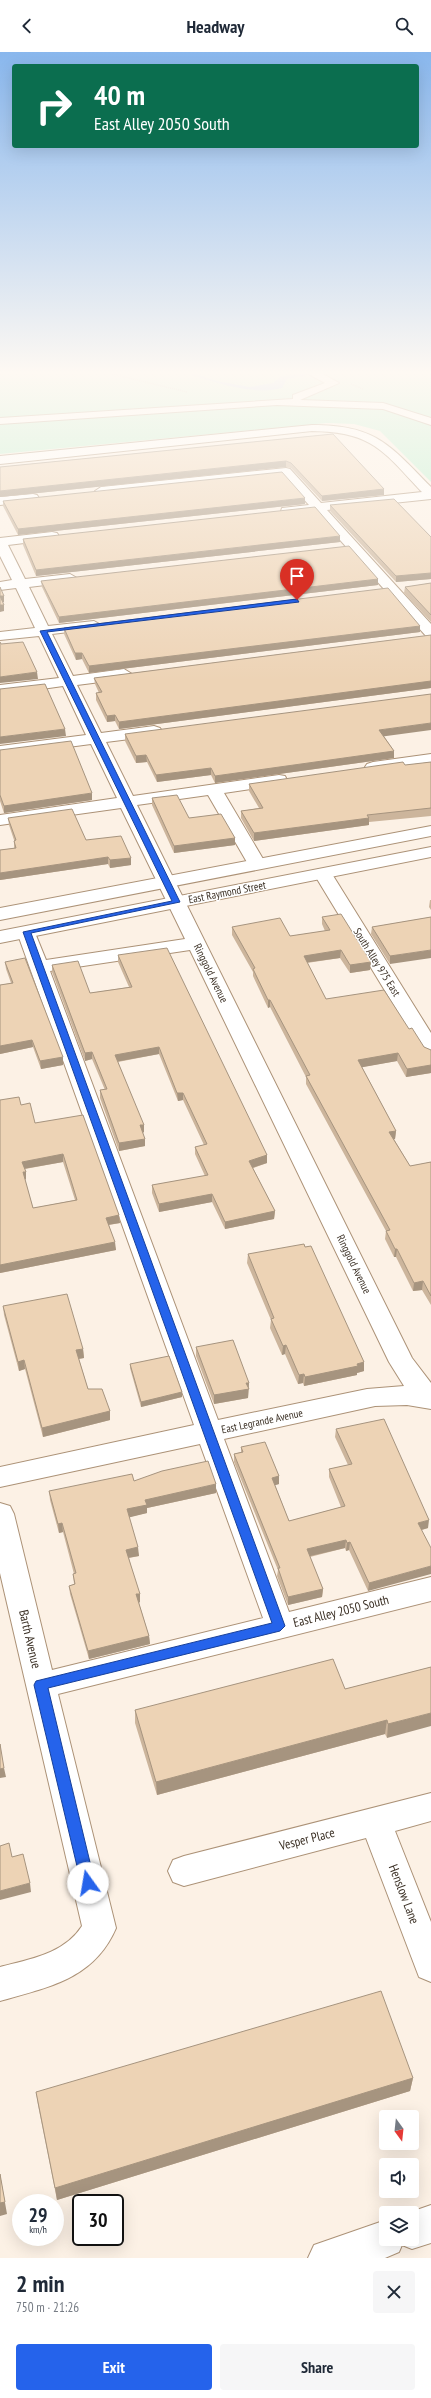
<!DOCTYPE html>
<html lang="en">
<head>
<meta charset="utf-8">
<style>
	body { margin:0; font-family:"PT Sans Narrow",sans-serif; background:#f6f6f7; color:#1f2937; height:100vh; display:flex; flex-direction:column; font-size:15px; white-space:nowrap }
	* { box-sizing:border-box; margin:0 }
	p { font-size:13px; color:#747a83 }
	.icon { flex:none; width:22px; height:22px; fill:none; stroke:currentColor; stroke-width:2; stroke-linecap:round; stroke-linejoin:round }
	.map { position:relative; height:2206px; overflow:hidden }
	.details { display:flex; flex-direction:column; background:#fff; flex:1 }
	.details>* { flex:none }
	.guide { position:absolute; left:12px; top:12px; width:407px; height:84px; border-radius:4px; box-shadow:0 4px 16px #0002; background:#0b6e4f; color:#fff; overflow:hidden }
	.needle { width:26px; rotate:165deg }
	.controls { position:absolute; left:379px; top:2058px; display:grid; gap:8px }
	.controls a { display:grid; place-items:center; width:40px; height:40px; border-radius:4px; background:#fff; box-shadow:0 4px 16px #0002; font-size:20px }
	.speed { position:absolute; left:12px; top:2142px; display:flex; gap:8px; font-size:20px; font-weight:700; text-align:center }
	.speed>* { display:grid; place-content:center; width:52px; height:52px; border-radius:50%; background:#fff; box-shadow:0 4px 16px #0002; line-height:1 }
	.speed small { font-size:10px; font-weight:400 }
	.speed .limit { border:2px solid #111; border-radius:6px; background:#fff; color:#111 }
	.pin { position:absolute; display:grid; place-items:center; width:34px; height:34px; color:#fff; margin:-41px -17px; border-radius:50% 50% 50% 0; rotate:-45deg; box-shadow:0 0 4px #0007 }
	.pin .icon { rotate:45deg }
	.me { position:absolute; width:44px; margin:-22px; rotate:347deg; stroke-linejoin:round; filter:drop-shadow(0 0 3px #0008) }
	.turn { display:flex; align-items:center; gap:14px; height:84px; padding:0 16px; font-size:18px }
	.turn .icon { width:52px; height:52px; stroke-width:2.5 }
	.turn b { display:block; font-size:28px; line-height:34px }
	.round { display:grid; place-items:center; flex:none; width:42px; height:42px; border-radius:4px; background:#f6f6f7 }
	.summary { display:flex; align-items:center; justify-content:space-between; height:68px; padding:0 16px }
	h1 { font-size:24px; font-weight:600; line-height:30px }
	.action { display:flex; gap:8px; margin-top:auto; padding:8px 16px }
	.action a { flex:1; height:46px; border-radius:4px; background:#2563eb; color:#fff; font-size:16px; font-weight:600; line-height:46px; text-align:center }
	.action a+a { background:#f6f6f7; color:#1f2937 }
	header { display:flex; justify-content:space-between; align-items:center; height:52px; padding:0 16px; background:#fff; font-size:18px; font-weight:600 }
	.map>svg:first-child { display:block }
</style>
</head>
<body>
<header><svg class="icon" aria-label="back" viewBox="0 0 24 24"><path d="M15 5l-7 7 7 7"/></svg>Headway<svg class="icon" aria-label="search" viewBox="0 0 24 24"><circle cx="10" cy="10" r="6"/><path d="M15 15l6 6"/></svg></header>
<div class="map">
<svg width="431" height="2206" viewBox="0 0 431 2206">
	<rect width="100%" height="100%" fill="#fcf1e5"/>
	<path fill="#b8f0ce" d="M0,320H431V430L380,379L354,372L327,371L0,402Z"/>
	<path fill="#9cbcf5" d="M182,320H191L216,329L250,335L273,331L280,325L288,323L324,320L287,327L282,336C250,344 213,329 182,320Z"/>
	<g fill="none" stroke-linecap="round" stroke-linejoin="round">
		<g stroke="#ac9277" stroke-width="2">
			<path id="minor" d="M305,320H319L339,331L300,348L383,351L431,366V373L383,357L277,353L0,372V366L293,347V343L325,331Z
				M312,373C375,373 389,392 431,435V447L327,458L431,572V585L426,584L315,460L282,462L281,459L282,456L309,453L283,424L101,443L95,439L101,435L286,416L290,417L321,451L422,440C383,399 373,380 312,379L0,412V404Z
				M33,442L37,443L39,446L37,449L0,453V445Z
				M52,480L57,481L59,484L57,487L8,493L25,527L70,522L77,526L70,530L29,535L48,574L94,569L101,573L94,577L52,582L73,624L124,617L132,622L124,627L77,633L101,681L154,674L160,676L162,679L160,682L154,684L106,690L133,744L279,723L285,724L287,728L285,732L279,733L224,741L266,812L263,816H251L248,812L208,743L137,753L412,1306L431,1331V1357L407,1353L375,1354L224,1387L289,1560L431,1525V1549L58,1642L116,1876C94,1927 49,1935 0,1949V1915C30,1907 64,1902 82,1874L0,1521V1451L10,1454L14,1462L52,1618L263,1566L200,1392L0,1435V1415L194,1373L17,880L19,876H33L46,908L185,887L121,756L0,773V763L117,746L91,692L0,704V694L86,683L63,634L0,643V633L59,626L39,584L0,588V580L35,576L16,536L0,538V530L12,528L0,504V486ZM190,898L389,1310L404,1334L367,1337L218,1368L50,919Z
				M431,702V712L373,720L367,718L365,715L367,712L373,710Z
				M323,817L329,818L332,822L431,981V1004L424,1002L421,998L314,822L317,818Z
				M431,1741V1769L395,1779L431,1870V1930L419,1925L366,1786L184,1834L173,1830L168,1819L173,1808L184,1804Z
				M431,2153V2191L412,2197L402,2193L399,2200L385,2206H308L314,2193L386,2168V2187H412V2161H408Z"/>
		</g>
		<g stroke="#ac9277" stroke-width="2">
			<path id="major" d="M431,774V784L0,868V856Z
				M431,795V805L0,891V879Z"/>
		</g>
		<path stroke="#bcb1a5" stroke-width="1.5" stroke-dasharray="1 1" stroke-linecap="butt" d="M104,320L187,340
			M351,332L363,337"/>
		<use href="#minor" fill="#fff" fill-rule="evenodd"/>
		<use href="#major" fill="#fff" fill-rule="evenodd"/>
	</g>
	<path fill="#ccb59c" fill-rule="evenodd" d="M333,382L384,443L322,449L291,416L286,415L0,445V415Z
		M3,449L305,452L18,483L3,454Z
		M330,453L431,485V527L396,530L330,459Z
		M23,487L340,490L36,524L23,493Z
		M378,527V533L59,571L42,535L41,529Z
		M431,531V570L404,541L405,535Z
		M420,574V580L89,621L82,607L76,608L64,582V576Z
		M431,583V636L119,677L115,669L107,670L96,648V641H99L95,632L94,626Z
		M125,682L384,684L394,699V706L215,731L211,723L157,730L147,710L136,711L125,689Z
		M0,698L92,748L4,761L0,749Z
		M431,710V764L369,770V773L254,789L241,766V759L259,756L249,739V732Z
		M152,746L189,766L235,786V793L174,801L152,753Z
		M8,766L86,788L131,806V813L110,816L108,812L0,828V798L14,796V788L9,773Z
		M430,848H431V858L429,855Z
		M322,865L371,910L370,918L350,921L340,906L307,911L326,947L409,977L424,995L431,998V1021L406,1025L397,1009L362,1015L396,1079L395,1087H394L410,1114L431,1110V1253L422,1238L413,1239L396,1205H394L385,1187L386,1179L306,1032V1025L270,955L268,956L253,924V920L232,883V875L290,884L325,879L322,872Z
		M431,865L390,912L371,882L372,875Z
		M118,903L267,1103V1111L253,1116L275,1159L274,1167L225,1177L212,1150L159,1160L152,1141V1133L205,1124L195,1102V1095L204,1093L183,1048L178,1049L159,1002L118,1010L144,1080L143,1081L145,1094L119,1099L100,1046V1038H105L92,1007L85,1009L52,920V913L90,941L129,935L118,910Z
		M5,910L63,1013L41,1017L33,995L0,1002V933L11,931L6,917Z
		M0,1048L21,1053L35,1071L119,1163L120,1171L109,1173L116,1198L0,1221ZM63,1110L75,1148L33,1156L25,1128L26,1127V1120L25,1117Z
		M248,1202L364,1319L357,1321V1323L304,1334L303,1331L298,1332L285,1302L282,1303L270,1276L271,1268L247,1211Z
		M3,1254L83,1297L84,1306L79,1307L88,1337L110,1359V1368L43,1385L25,1317L19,1319L4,1263Z
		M196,1295L249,1331L248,1346L214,1352L196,1304Z
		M130,1312L182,1340V1345L141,1355L130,1316Z
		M336,1377L428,1476L422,1478L368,1539L349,1498L346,1499L345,1496L310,1505L323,1537L322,1545L288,1553L277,1524L278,1518L234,1410V1402L241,1400V1395L279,1424V1432L275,1433L289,1469L341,1455L329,1425V1417L348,1413L335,1385Z
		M134,1429L216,1441L147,1456V1461L129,1465L139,1504L129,1506L140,1550L139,1551L149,1584L150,1592L89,1607L70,1542L69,1534L74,1532L73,1522H74L63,1480L59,1481L50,1448L49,1439Z
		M431,1615L387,1686L385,1682L157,1743L135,1671V1658L345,1637Z
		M413,2026L410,2039L57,2148L38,2053L36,2040Z"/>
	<path fill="#a6947f" d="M286,409V415L0,445V439Z
		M384,437V443L322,449V444Z
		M305,446V452L18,483V477Z
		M340,484V490L36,524V518Z
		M431,521V527L396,530V524Z
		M378,527V533L59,571V565Z
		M0,544H4V550L1,551Z
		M0,553H4V559L0,560Z
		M420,574V580L89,621V614Z
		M75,601H82V607L76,608Z
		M37,620L38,627L0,631V625Z
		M431,629V636L119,677V670Z
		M115,663V669L107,670V664Z
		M431,671V678L379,685V678Z
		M65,677L66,684L0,692V685Z
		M394,699V706L215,731V724Z
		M146,703L147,710L136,711V704Z
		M211,716V723L157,730L156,723Z
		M92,741V748L4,761V754Z
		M369,766V773L254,789V781Z
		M235,786V793L174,801V794Z
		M108,805V812L0,828V821Z
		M131,806V813L110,816V808Z
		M341,898L340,906L303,911L304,904Z
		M431,898V906L390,912V904Z
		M371,910L370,918L350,921V913Z
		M268,948H270V955L268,956Z
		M32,988L33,995L0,1002V994Z
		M159,995V1002L115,1010V1003Z
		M92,1000V1007L85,1009V1001Z
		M398,1001L397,1009L358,1016V1008Z
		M63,1005V1013L41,1017L40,1009Z
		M431,1013V1021L406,1025L407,1017Z
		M177,1041H183V1048L178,1049Z
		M140,1073H144V1080L140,1081Z
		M396,1079L395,1087L389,1088V1080Z
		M145,1087V1094L119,1099V1091Z
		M63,1102V1110L23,1117L22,1110Z
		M267,1103V1111L249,1117V1109Z
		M23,1120H26V1127L23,1128Z
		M212,1142V1150L159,1160V1152Z
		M275,1159L274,1167L225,1177V1170Z
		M119,1163L120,1171L107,1173L106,1166Z
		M115,1190L116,1198L0,1221V1213Z
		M395,1197H397L396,1205H394Z
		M423,1229L422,1238L413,1239L414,1231Z
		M286,1293L285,1302L282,1303L283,1294Z
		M83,1297L84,1306L77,1307L76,1298Z
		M24,1308L25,1317L19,1319L18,1310Z
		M364,1310V1319L357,1321V1323L304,1334L305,1325Z
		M304,1322L303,1331L298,1332L299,1323Z
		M246,1331H249L248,1346L214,1352V1343Z
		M182,1340V1345L141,1355V1350Z
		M110,1359V1368L43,1385L42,1376Z
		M279,1424V1432L272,1434V1426Z
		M216,1432V1441L147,1456V1461L127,1466V1457L145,1448Z
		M429,1468L428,1476L417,1479L418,1471Z
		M62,1471L63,1480L59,1481L58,1472Z
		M346,1488L345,1496L306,1505L307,1497Z
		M350,1490L349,1498L346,1499L347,1491Z
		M138,1495L139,1504L127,1506L126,1498Z
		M431,1514V1522L368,1539L369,1531Z
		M323,1537L322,1545L288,1553V1545Z
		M136,1542H140V1550L136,1551Z
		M149,1584L150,1592L89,1607L88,1599Z
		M431,1661V1674L387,1686L388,1672Z
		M387,1668L385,1682L157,1743L156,1730Z
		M4,1716L6,1725L0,1726V1717Z
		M30,1831L31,1840L0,1848V1839Z
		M413,2026L410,2039L57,2148L55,2136Z
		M0,2122L7,2162L0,2164Z"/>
	<path fill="#edd3b5" stroke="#a6947f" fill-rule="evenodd" d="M333,382L384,437L322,444L291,411L286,409L0,439V415Z
		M282,420L305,446L18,477L3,449Z
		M394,447L431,485V521L396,524L330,453Z
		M315,455L340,484L36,518L23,487Z
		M349,494L378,527L59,565L41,529Z
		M431,531V563L405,535Z
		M0,535L4,544H0L4,553H0Z
		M388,536L420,574L89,614L82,601H75L64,576Z
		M431,583V629L119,670L115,663L107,664L96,641L102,640L94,626Z
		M0,590L1,592L23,590L37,620L0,625Z
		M45,632L65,677L0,685V637Z
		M431,642V671L379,678L394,699L215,724L211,716L156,723L146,703L136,704L125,682Z
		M71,689L92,741L4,754L0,743V698Z
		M403,710L405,713L431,710V756L367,763L369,766L254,781L241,759L263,756L249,732Z
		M177,743L189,766L221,762L235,786L174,794L152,746Z
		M72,757L86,788L121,784L131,806L110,808L108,805L0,821V798L16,796L14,789L16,788L8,766Z
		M341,862L371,910L350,913L341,898L304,904L326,947L384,938L409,977L412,976L424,995L431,998V1013L407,1017L398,1001L358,1008L396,1079L389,1080L410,1114L431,1110V1244L423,1229L414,1231L397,1197H395L386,1179L390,1178L306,1024L310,1023L270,948H268L253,917L255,916L232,875L280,866L290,884L330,878L322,865Z
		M431,865V898L390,904L372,875Z
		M167,896L267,1103L249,1109L275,1159L225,1170L212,1142L159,1152L152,1133L208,1123L195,1095L207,1092L183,1041H177L159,995L115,1003L144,1073H140L145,1087L119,1091L100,1038L107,1037L92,1000L85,1001L52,913L78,909L90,941L132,935L118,903Z
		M25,906L63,1005L40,1009L32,988L0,994V933L13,931L5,910Z
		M19,1045L21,1053L30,1051L35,1071L83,1063L119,1163L106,1166L115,1190L0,1213V1048ZM63,1102L77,1148L33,1156L23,1120H26L22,1110Z
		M304,1192L305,1195L311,1194L364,1310L357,1312L358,1314L305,1325L304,1322L299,1323L286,1293L283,1294L271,1267L274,1266L248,1202Z
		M67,1242L83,1297L76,1298L88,1337H102L110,1359L42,1376L24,1308L18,1310L3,1254Z
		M233,1288L249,1331H246L249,1337L214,1343L196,1295Z
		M169,1304L182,1340L141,1350L130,1312Z
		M384,1367L429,1468L418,1471L431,1496V1514L369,1531L350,1490L347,1491L346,1488L307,1497L323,1537L288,1545L278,1516H280L234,1402L243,1400L241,1395L265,1390L279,1424L272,1426L289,1469L345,1454L329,1417L352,1412L336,1377Z
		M208,1409L216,1432L145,1448L147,1453L127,1457L138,1495L126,1498L140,1542H136L149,1584L88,1599L69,1534L75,1532L73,1522L76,1521L62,1471L58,1472L49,1439L132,1422L134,1429L162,1419Z
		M333,1607L345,1637L431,1615V1661L388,1672L387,1668L156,1730L135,1658Z
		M0,1692L4,1716L0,1717Z
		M9,1791L12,1805L23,1802L30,1831L0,1839V1794Z
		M381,1939L413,2026L55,2136L36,2040Z
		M0,2122L5,2150L0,2151Z"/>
	<linearGradient id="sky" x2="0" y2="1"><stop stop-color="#89b7ed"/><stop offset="0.51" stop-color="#fef9f3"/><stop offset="1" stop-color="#fef9f3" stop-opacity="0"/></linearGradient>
	<rect width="431" height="629" fill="url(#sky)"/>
	<path fill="#2563eb" stroke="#184099" d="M297,547L299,550L47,580L180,850L31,881L285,1574L280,1579L48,1636L95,1831L93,1835L88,1837L83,1835L81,1831L34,1633L36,1629L272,1571L23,880L172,849L40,579Z"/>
	<g text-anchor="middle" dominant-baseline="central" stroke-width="3" stroke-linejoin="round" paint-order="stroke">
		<g font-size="11" fill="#3b3025" stroke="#fff">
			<text transform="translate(227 840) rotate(-11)">East Raymond Street</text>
			<text transform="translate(377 910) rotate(58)">South Alley 975 East</text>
			<text transform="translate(211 921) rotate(64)">Ringgold Avenue</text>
			<text transform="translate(354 1212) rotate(64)">Ringgold Avenue</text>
			<text transform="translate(262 1369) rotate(-12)">East Legrande Avenue</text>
		</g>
		<g font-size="13" fill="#3b3025" stroke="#fff">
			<text transform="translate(341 1559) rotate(-14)">East Alley 2050 South</text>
			<text transform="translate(30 1587) rotate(77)">Barth Avenue</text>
			<text transform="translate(307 1787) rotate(-14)">Vesper Place</text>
			<text transform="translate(404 1842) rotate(69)">Henslow Lane</text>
		</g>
	</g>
</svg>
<div class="controls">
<a><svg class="needle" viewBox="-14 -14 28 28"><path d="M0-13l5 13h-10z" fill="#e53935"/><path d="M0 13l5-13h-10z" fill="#747a83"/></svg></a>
<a><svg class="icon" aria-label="sound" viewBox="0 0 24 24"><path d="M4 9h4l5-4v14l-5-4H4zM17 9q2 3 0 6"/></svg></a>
<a><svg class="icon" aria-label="layers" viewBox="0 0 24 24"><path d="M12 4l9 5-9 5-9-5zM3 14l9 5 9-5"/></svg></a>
</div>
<div class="speed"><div>29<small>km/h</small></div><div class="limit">30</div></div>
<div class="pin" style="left:297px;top:548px;background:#d93025"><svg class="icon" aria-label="arrive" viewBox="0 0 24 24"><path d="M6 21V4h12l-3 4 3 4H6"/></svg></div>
<svg class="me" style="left:88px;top:1831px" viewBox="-20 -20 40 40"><circle r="19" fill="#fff"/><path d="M0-13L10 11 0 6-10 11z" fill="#2563eb"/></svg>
<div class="guide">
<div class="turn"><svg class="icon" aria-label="right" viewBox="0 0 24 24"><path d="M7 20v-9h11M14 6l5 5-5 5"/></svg><div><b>40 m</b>East Alley 2050 South</div></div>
</div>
</div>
<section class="details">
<div class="summary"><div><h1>2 min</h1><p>750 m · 21:26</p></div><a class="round"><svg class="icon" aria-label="close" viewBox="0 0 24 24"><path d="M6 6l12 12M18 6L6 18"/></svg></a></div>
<div class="action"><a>Exit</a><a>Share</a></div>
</section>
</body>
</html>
